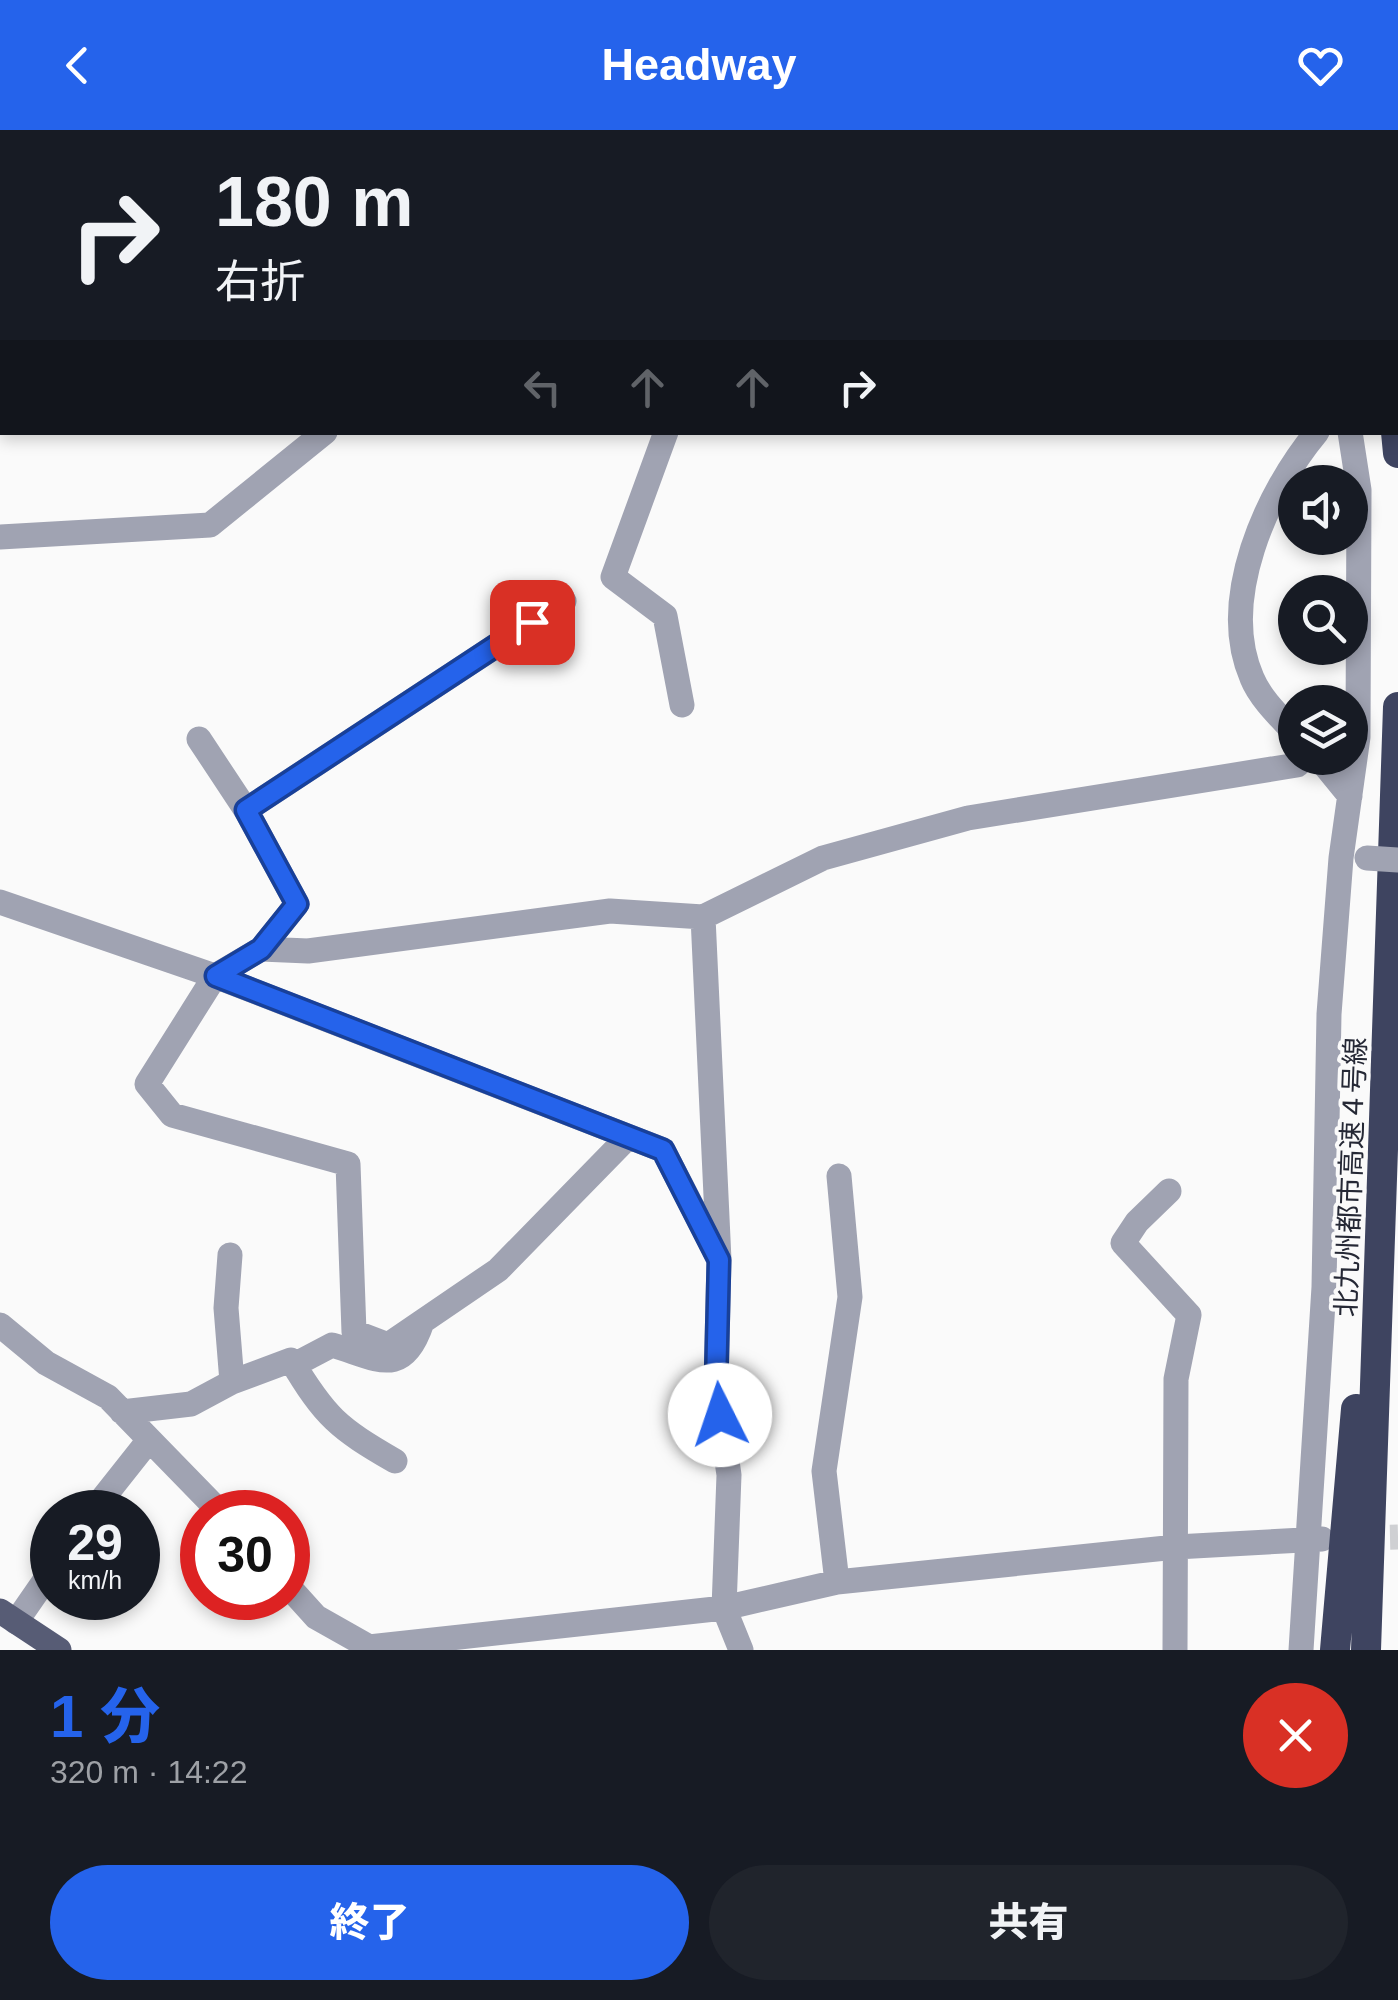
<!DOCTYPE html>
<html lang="ja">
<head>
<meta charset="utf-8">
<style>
	body { margin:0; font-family:Arial,"Noto Sans JP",sans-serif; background:#20242c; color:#f1f3f6; height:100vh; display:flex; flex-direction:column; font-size:38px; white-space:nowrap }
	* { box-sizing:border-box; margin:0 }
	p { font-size:32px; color:#9ea1a6 }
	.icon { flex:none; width:55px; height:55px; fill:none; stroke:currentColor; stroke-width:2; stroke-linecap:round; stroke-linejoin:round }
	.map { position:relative; height:1520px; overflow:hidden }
	.details { display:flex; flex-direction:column; background:#171b24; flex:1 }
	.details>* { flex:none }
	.hud { position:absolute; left:0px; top:0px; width:1400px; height:305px; box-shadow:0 5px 15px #0003; background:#171b24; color:#f1f3f6; overflow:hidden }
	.tools { position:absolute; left:1278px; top:335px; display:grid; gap:20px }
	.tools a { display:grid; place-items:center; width:90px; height:90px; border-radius:50%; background:#171b24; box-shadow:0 5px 15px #0003; font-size:50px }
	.speed { position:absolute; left:30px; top:1360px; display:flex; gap:20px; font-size:50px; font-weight:700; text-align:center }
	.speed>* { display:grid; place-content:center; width:130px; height:130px; border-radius:50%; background:#171b24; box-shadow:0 5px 15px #0003; line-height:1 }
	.speed small { font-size:25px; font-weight:400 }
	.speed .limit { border:15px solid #d22; background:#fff; color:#111 }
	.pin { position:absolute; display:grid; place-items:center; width:85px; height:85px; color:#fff; margin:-42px; border-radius:20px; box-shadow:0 5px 15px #0006 }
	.me { position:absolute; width:110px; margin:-55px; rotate:356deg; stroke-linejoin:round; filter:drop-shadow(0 0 8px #0008) }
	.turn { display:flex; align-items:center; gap:35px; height:210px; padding:0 50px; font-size:45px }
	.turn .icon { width:130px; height:130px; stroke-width:2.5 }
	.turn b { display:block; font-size:70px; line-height:85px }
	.lanes { display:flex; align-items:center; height:95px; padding:0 50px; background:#0003; justify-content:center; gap:50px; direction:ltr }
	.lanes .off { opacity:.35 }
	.round { display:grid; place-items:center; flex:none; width:105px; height:105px; border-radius:52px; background:#20242c }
	.overview { display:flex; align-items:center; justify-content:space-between; height:170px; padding:0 50px }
	h1 { font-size:60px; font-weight:800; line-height:75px; color:#2563eb }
	.primary-button { display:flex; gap:20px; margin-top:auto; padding:20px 50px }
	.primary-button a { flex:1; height:115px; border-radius:60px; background:#2563eb; color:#fff; font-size:40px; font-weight:800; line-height:115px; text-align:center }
	.primary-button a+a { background:#20242c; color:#f1f3f6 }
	header { display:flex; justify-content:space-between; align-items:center; height:130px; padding:0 50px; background:#2563eb; color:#fff; font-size:45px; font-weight:800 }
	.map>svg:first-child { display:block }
</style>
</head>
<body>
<header><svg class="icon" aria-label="back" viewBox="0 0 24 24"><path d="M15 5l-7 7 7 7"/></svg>Headway<svg class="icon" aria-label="heart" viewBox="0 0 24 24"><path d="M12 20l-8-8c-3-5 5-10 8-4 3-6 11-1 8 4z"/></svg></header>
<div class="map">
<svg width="1398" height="1520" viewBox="0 0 1398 1520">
	<rect width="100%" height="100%" fill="#fafafa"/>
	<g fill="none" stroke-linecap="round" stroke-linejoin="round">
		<path stroke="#cfd0d3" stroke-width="25" stroke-dasharray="25 12" stroke-linecap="butt" d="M1353,1408L1398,1407"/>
		<path stroke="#a0a3b2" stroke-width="25" d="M785,0L787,2
			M828,0V2
			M977,0V2
			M1122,0V2
			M1292,0L1293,2
			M464,2L468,0
			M707,2L708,0
			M0,31H2
			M666,302L613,447L665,486L682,575
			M0,407L210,395L325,302
			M1295,603C1280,587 1260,568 1252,548C1218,470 1266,363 1317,302
			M199,609L246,680L297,774L261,819L215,846L147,954L172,985L348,1034L354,1202L388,1215L498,1140L628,1007
			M1319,628L1350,666
			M246,680L564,471
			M0,772L215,846L663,1020L715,1121
			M261,819L308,821L610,781L703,787
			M1169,1061L1137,1092L1123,1113L1189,1185L1176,1249L1175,1520
			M230,1125L226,1178L232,1252L291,1230C325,1287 338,1298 395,1331
			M0,1195L46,1233L108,1267L220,1382
			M294,1235L332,1215C377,1228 403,1250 422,1192
			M122,1282L191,1274L232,1252
			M92,1382L149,1310
			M837,1452L824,1341L850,1167L839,1046
			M288,1456L316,1487L369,1517L724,1478L837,1452L1176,1417L1322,1409
			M16,1492L52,1440
			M741,1520L724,1478L729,1345L716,1255L719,1130L703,787L823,728L968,688L1297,635L1305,628
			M1301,1520L1324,1157L1329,884L1341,728L1358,607L1359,360L1350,302"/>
		<path stroke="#575c75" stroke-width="25" d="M0,1481L59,1520"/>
		<path stroke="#3e4460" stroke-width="30" d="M1357,0L1358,2
			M1393,0V2
			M1398,27V29
			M1396,302L1398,323
			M1335,1520L1356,1279
			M1366,1520L1398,577"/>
		<path stroke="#a0a3b2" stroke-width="25" d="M1367,728L1398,730"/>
	</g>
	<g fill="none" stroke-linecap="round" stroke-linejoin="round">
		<g stroke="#184099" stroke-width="25">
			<path id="route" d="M532,492L246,680L297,774L261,819L216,846L663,1020L719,1130L716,1255L720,1285"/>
		</g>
		<use href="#route" stroke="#2563eb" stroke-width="18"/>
	</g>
	<g text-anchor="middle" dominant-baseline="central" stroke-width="8" stroke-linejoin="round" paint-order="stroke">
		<g font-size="28" fill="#252835" stroke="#fafafa">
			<text transform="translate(1351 1047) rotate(-88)">北九州都市高速４号線</text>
		</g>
	</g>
</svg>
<div class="tools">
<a><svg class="icon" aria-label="sound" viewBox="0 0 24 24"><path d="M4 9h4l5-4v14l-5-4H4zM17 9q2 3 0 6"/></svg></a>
<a><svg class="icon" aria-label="search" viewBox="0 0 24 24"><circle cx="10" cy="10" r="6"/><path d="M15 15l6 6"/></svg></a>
<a><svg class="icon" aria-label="layers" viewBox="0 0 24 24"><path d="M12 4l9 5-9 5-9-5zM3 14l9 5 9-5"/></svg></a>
</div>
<div class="speed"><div>29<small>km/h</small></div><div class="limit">30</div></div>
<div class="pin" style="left:532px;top:492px;background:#d93025"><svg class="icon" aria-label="arrive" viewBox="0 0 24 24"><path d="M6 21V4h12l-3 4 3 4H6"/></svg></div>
<svg class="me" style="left:720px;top:1285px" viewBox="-20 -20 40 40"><circle r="19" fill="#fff"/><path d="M0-13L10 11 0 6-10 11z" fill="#2563eb"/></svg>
<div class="hud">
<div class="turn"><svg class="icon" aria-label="right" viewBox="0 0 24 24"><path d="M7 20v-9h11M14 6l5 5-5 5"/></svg><div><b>180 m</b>右折</div></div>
<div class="lanes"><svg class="icon off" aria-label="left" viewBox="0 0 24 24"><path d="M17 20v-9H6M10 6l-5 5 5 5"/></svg><svg class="icon off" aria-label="ahead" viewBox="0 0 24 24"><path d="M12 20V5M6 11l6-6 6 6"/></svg><svg class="icon off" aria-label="ahead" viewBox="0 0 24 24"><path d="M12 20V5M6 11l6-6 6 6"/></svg><svg class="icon" aria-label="right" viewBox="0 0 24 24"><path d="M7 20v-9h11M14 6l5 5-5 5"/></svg></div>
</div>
</div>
<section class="details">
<div class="overview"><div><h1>1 分</h1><p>320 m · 14:22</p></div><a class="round" style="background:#d93025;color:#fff"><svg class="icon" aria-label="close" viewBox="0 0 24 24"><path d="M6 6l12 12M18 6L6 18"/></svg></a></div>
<div class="primary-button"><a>終了</a><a>共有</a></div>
</section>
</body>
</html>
